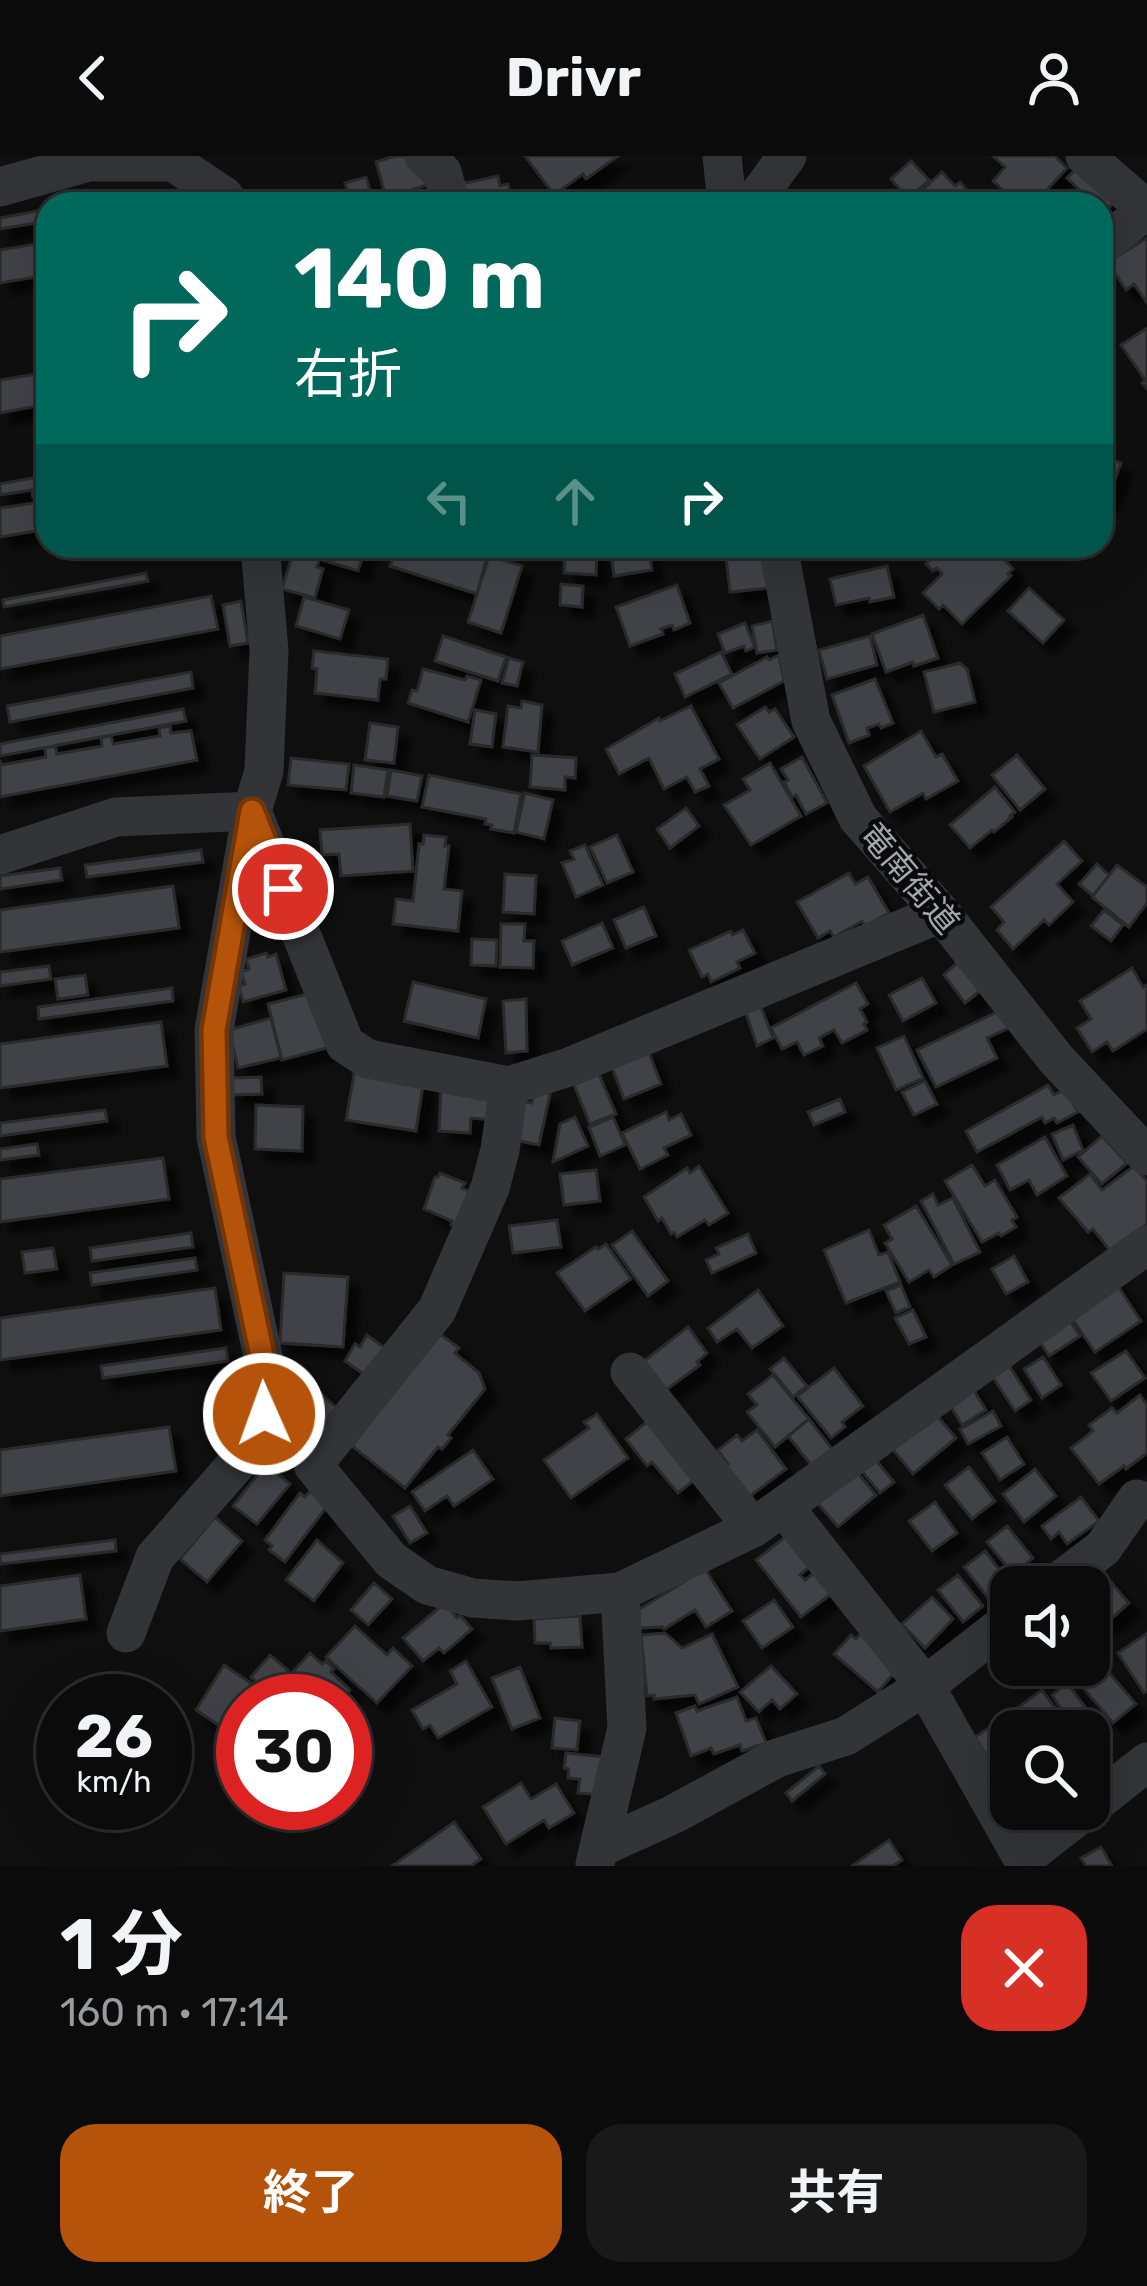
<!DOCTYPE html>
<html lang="ja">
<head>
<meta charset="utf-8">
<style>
	body { margin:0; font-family:Rubik,"Noto Sans JP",sans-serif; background:#19191a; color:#f1f3f6; height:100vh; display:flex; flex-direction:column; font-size:45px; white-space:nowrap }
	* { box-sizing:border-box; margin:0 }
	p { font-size:39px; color:#9a9b9d }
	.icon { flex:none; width:66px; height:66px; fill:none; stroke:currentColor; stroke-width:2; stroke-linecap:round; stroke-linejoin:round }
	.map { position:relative; height:1710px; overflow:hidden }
	.side { display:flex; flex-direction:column; background:#0b0b0c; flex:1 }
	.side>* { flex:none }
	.hud { position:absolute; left:36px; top:36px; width:1077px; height:366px; border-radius:36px; box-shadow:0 12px 48px #0002,0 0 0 3px #2b2b2d; background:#00695c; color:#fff; overflow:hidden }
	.buttons { position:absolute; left:990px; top:1410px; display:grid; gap:24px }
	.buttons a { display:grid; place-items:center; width:120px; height:120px; border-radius:24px; background:#0b0b0c; box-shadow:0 12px 48px #0002,0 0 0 3px #2b2b2d; font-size:60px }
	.speed { position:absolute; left:36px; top:1518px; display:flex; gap:24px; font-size:60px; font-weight:700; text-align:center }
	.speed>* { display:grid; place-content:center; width:156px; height:156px; border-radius:50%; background:#0b0b0c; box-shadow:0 12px 48px #0002,0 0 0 3px #2b2b2d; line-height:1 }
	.speed small { font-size:30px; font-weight:400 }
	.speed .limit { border:18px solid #d22; background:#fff; color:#111 }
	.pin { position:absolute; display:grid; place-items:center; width:102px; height:102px; color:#fff; margin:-51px; border:6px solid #fff; border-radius:50%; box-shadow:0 3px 12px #0007 }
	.me { position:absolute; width:132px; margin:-66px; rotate:358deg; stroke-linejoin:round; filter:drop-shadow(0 0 9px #0008) }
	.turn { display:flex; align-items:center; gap:42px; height:252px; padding:0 60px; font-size:54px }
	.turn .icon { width:156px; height:156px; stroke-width:2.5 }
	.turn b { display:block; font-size:84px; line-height:102px }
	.lanes { display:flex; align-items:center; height:114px; padding:0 60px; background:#0003; justify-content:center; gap:60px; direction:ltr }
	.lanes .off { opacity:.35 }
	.round { display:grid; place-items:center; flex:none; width:126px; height:126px; border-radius:36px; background:#19191a }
	.headline { display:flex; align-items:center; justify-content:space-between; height:204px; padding:0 60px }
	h1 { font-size:72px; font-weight:700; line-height:90px }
	.cta { display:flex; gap:24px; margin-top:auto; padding:24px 60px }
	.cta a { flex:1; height:138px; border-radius:36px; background:#b45309; color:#fff; font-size:48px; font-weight:700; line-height:138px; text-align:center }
	.cta a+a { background:#19191a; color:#f1f3f6 }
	header { display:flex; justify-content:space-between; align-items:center; height:156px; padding:0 60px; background:#0b0b0c; font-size:54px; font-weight:700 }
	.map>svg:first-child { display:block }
</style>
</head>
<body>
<header><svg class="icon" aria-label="back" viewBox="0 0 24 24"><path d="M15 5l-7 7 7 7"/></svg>Drivr<svg class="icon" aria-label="person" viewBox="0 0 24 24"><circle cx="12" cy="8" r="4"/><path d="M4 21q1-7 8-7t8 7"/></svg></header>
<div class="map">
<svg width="1147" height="1710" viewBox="0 0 1147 1710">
	<defs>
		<filter id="shadow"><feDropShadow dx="11" dy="11" stdDeviation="3" flood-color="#0009"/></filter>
	</defs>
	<rect width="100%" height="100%" fill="#0f0f10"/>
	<path fill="#404246" stroke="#292a2c" stroke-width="3" filter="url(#shadow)" d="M395,0H409L427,29L386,42L376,6Z
		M525,0H618L586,23L583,18L554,39Z
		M993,0H1055L1067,12L1034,48H1007L997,38L1002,33L993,25L1005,11Z
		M911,5L929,24L908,43L891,23Z
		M1084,5L1121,40L1104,56L1101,48H1095L1067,22Z
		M942,16L955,30L960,26L978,47L907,48Z
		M498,20L500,30L508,28L513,48H460L456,29Z
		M366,21L373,44L351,48L345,27Z
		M48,53V65L0,73V62Z
		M1147,82V147L1134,128L1126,134L1108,106Z
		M48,86V119L0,127V94Z
		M1147,172V233L1142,227L1145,224L1121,189Z
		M48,216V248L0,257V224Z
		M1101,300L1121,307L1107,346L1101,344Z
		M48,319V338L33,341L32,334L0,339V328Z
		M47,339L48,373L0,381V352L35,347L34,341Z
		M295,390H366L358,415L319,403L317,411L323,413L315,442L282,433Z
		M397,390H490L477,438L390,410Z
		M565,390H597L596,419L564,417Z
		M625,390H648L652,414L614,420L610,392Z
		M763,390L769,432L730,436L726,402L733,401L731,391Z
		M944,390H983L996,403L1000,399L1013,413L1008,418L1011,420L962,468L943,449L939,453L923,437L942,418L937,412L933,415L926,408Z
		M489,400L522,410L501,477L468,466Z
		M887,410L894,441L870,446L869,442L836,449L830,423Z
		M146,417L148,425L4,451L3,444Z
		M561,428L583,430L582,451L560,449Z
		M677,429L690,467L674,474L672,469L661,473L663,478L630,490L616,451Z
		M1029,432L1064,464L1043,487L1008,455Z
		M211,440L218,473L0,513V480Z
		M304,441L349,454L340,483L296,470Z
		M241,445L248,487L230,490L223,449Z
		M923,459L938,502L914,510L913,506L886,516L872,478Z
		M772,465L777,494L757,497L752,470Z
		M745,467L755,491L746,495L744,490L725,497L718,478Z
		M443,480L506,501L498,525L435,505Z
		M870,480L877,509L827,523L819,494Z
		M314,495L388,503L386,523H380L378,544L315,537L317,513L312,512Z
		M721,496L732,518L685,541L675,518Z
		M779,499L784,525L733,552L719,527L767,501L769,504Z
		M509,502L523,506L517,530L502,527Z
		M960,507L967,513L975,546L934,556L924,516Z
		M423,513L465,524L467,520L481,524L468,566L408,547L412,534L417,535Z
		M191,516L193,532L10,566L7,550Z
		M875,523L893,567L881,572L879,568L867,572L869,579L849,587L832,539Z
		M522,545L542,549L538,596L503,591L508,550L521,552Z
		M691,550L719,603L700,613L709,630L695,636L687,621L664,633L649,602L619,618L606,593L659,562L660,565Z
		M765,551L769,556L775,553L794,581L760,603L737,569Z
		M183,553L186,565L0,600V588Z
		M475,554L496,558L492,591L470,588Z
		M370,567L398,571L394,607L365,604Z
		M170,570L171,577L191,575L197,604L0,641V604L1,609L46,601L45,592L55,590L57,598L102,590L101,582L111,580L113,588L160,580L159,572Z
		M921,575L936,601L942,598L958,625L926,643L923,637L890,656L864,610Z
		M532,599L576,602L575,622L565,621V634L530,631Z
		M1017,599L1045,633L1020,654L992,619Z
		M802,601L827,647L806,658L796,639L792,641L784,626L788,624L781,613Z
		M291,602L349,608L346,634L288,629Z
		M770,607L801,660L751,689L724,649L750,634L743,623Z
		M354,609L388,614L384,641L351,637Z
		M391,614L422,620L417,645L387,640Z
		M429,619L521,638L514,677L491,673L492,669L485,668L486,663L422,651Z
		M995,631L1015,656L1010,660L1012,661L994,676L992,674L970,692L950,669Z
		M525,637L553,644L544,683L516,676Z
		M686,652L699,670L670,692L657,673Z
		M410,668L413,715L341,720L339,698L322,699L320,674Z
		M424,679L446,681L445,690H449L444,733L462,735L458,775L393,768L396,743L413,745L419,688H423Z
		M617,679L633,716L607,727L590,691Z
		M1064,685L1082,705L1057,728L1073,746L1049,769L1044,764L1013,793L997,774L1004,766L991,751Z
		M585,689L603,729L576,741L562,707L574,703L570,695Z
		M201,694L203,706L87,721L85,709Z
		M1097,708L1109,719L1093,740L1079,728Z
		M1117,709L1147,731V747L1129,771L1092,741Z
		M60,712L62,724L0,733V720Z
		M849,717L855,728L868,721L889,757L865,770L862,765L834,781L830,775L818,782L797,746Z
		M505,718L536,720L534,758L503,756Z
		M173,730L179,772L0,796V754Z
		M644,751L656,780L626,792L614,764Z
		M1104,754L1123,769L1111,785L1091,770Z
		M602,767L613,792L572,809L562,785Z
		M501,768H525L524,785H534L533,812L500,811Z
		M743,774L755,797L737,806L740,812L711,826L708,818L702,821L689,794L731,775L732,779Z
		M472,783L497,784L496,810L471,809Z
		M266,797L268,801L276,798L286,834L243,846L239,830L245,828L241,816L249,813L246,803Z
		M957,807L981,834L965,847L944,819Z
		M49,810L51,823L0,830V816Z
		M1132,812L1143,831L1147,829V873L1113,895L1107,886L1092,896L1077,872L1091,863L1080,845Z
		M85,819L88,839L58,843L55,823Z
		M922,822L936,847L903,865L889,839Z
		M413,826L486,843L478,882L404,865Z
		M856,827L868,848L860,853L867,866L864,868L867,874L842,887L834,874L819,882L823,890L804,899L797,886L782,893L771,872Z
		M172,832L173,845L39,863L38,851Z
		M315,836L330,891L282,904L268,848Z
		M526,843L527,895L506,897L503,845Z
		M760,848L773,882L757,890L745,854Z
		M997,856L1011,871L987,882L997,902L936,931L917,894Z
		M271,862L281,902L238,912L229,874Z
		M161,866L167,910L0,932V888Z
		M904,880L923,922L896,934L877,892Z
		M648,894L661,928L624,943L611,909Z
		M355,912L424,923L416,975L346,964Z
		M599,918L616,958L590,968L574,929Z
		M261,921L262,938L231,939L230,922Z
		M925,925L937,948L914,959L902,936Z
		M1048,929L1054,939L1064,933L1078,956L1057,967L1054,962L1045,967L1042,961L977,996L966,975Z
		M441,932L497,935L495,964L471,962L470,977L439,975Z
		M535,934L550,938L539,989L514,984L522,945L532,947Z
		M840,943L845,956L814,969L808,956Z
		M256,949L303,951L302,995L255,993Z
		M105,954L107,965L0,980V967Z
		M666,956L669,964L681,958L691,979L664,992L668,999L640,1013L622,977Z
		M575,961L588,990L553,1006L560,968Z
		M613,961L625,989L600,1000L589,971Z
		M1073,969L1083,994L1063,1004L1052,978Z
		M1102,980L1127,1007L1102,1028L1078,1001Z
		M1045,981L1067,1020L1037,1039L1029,1024L1010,1034L997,1009Z
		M37,988L39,999L0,1004V993Z
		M163,1002L169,1043L0,1066V1023Z
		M972,1009L985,1030L995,1024L1017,1061L1012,1064L1016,1071L1001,1080L999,1077L982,1086L945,1025Z
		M699,1010L728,1057L709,1069L705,1064L677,1081L674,1076L671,1078L662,1062L658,1065L644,1041L687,1012L690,1017Z
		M1134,1010L1147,1025V1068L1111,1096L1093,1073L1088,1076L1059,1042L1090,1018L1102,1034Z
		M596,1014L600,1045L564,1049L560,1018Z
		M440,1017L465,1027L462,1032L473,1037L460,1073L451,1069L452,1065L424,1053L435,1021H438Z
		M933,1038L938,1049L953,1042L980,1096L954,1108L921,1045Z
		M916,1050L952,1109L934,1121L929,1114L909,1126L885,1087L892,1083L884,1069Z
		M557,1064L561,1091L513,1097L509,1070Z
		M869,1074L879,1099L888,1096L900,1126L846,1147L824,1094Z
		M632,1075L668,1125L648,1140L612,1089Z
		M191,1077L193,1091L92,1105L90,1092Z
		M748,1078L756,1097L712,1117L706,1104L719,1098L716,1092Z
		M606,1088L631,1123L585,1155L557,1117L596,1091L598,1093Z
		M53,1092L57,1113L25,1117L22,1096Z
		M1014,1100L1028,1126L1006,1138L992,1113Z
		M195,1102L197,1114L92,1129L90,1117Z
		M284,1117L348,1121L343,1191L280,1187Z
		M1112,1121L1141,1165L1095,1196L1069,1158Z
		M901,1129L910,1151L896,1157L886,1135Z
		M215,1132L221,1174L0,1204V1162Z
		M758,1134L783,1170L752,1192L737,1173L717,1186L708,1172Z
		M1062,1153L1080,1180L1049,1200L1032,1173Z
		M913,1154L926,1181L909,1188L895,1162Z
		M688,1171L707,1197L697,1206L700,1209L666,1234L644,1205Z
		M436,1175L459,1192L455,1197L479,1217L485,1233L448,1279L451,1282L442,1293L438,1291L405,1332L352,1290Z
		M367,1179L388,1194L369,1222L345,1205L355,1188L360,1191Z
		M226,1192L228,1205L103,1222L101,1210Z
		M1126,1195L1145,1222L1111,1245L1091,1217Z
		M1043,1201L1061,1229L1042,1242L1024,1213Z
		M784,1202L807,1230L793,1241L770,1213Z
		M1007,1206L1031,1244L1015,1255L990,1217Z
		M834,1212L863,1250L842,1266L845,1271L831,1282L797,1240Z
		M773,1219L809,1263L775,1291L747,1256L757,1249L748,1238Z
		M967,1223L986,1254L962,1269L943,1238Z
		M317,1234L338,1253L316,1276L295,1257Z
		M1140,1239L1147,1249V1297L1126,1313L1124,1310L1099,1328L1071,1292L1093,1275L1089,1269L1112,1252L1117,1257Z
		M928,1249L956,1282L913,1318L884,1283Z
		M993,1255L1001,1270L968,1288L960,1273Z
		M597,1258L628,1302L571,1342L544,1304L589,1272L584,1266Z
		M654,1260L703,1317L678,1337L652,1306L647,1310L626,1283Z
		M809,1263L832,1293L812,1310L788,1280Z
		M169,1271L176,1315L0,1340V1294Z
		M757,1274L786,1313L749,1341L725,1310L728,1308L718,1294L737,1279L742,1285Z
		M1007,1281L1024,1308L1000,1324L982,1297Z
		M473,1294L493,1323L454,1350L447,1340L425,1355L412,1336Z
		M870,1297L894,1326L880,1337L856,1308Z
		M266,1308L290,1328L257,1368L233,1350Z
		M852,1310L876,1339L838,1371L814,1343Z
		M969,1311L995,1345L972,1363L945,1329Z
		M1035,1313L1056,1340L1024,1366L1003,1338Z
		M310,1335L328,1349L285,1406L269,1394L272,1390L265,1384L300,1337L305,1341Z
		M1081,1341L1099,1365L1067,1388L1059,1376L1051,1383L1042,1370Z
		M935,1346L957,1377L932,1395L909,1365Z
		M410,1350L427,1377L410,1387L393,1360Z
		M215,1361L242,1385L207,1426L180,1403Z
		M1007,1370L1033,1402L1013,1418L987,1386Z
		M790,1377L814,1407L800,1419L805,1424L818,1414L835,1435L801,1461L756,1404Z
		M115,1384L116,1395L0,1408V1398Z
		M317,1384L343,1407L314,1445L286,1424Z
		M985,1395L1009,1426L989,1443L964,1411Z
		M705,1413L732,1455L706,1471L695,1454L664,1473L662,1471L639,1472L638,1454Z
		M80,1419L86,1463L0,1475V1430Z
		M958,1419L983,1450L963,1466L938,1434Z
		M1105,1419L1129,1447L1105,1468L1089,1449V1433Z
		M374,1427L392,1443L368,1469L351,1454Z
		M932,1441L953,1463L925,1492L902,1468Z
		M774,1444L793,1471L762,1492L743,1465Z
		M445,1447L457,1462L460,1459L472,1473L444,1497L439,1492L423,1505L403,1482Z
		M580,1460L582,1491L551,1492L550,1487H535L534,1463Z
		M355,1470L387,1499L393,1492L412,1510L377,1547L326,1501Z
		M865,1472L898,1512L878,1536L834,1498L851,1479L856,1483Z
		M665,1477L682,1492L712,1478L738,1531L699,1548L695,1539L654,1543V1539L647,1540L641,1479Z
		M1147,1477V1535L1144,1537L1118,1497Z
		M310,1497L322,1508L326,1505L334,1513L331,1516L350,1534L341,1545H254L264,1533L251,1521L270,1499L288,1514L285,1518L289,1520Z
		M466,1505L492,1551L438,1582L430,1569L423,1573L412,1554L457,1528L450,1515Z
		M224,1509L252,1528L227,1575L196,1554Z
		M771,1510L797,1538L780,1553L772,1544L759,1556L740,1536Z
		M520,1511L540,1562L512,1573L492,1522Z
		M1106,1513L1136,1548L1113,1567L1084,1533Z
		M1067,1527L1096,1565L1083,1575H1064L1052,1560L1061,1553L1052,1539Z
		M1042,1534L1056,1553L1030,1573L1016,1553Z
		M737,1541L746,1565L756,1562L766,1587L742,1595L740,1589L714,1598L711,1592L691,1600L676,1557L695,1550L697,1555Z
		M1006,1561L1016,1575H1011V1590L989,1604L975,1581Z
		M555,1562L580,1565L577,1594L552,1592Z
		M566,1597L605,1601L601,1639L578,1637L580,1623L568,1622L569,1613L564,1612Z
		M819,1610L825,1618L792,1645L786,1637Z
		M521,1627L531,1643L556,1628L574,1657L549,1672L544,1664L506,1688L483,1651Z
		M454,1666L481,1703L471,1710H392Z
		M889,1684L902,1704L893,1710H852Z
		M1101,1691L1112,1710H1086L1081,1702Z"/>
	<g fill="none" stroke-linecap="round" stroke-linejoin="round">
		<path stroke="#323437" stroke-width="39" d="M424,0L442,16L451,48
			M722,0L727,48
			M1085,0L1146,53
			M0,31L89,6H173L224,40L229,48
			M752,48L787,0
			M1101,91L1147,53
			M778,390L811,565L858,662L941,757L1056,903L1147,1000
			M252,655L345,888L368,903L509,930L569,911L941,757
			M0,699L116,661L252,655
			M509,930L500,994L490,1032L437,1154L313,1309L391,1404L427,1429L473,1442L517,1445L620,1436L753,1372L1147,1089
			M630,1216L753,1372
			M784,1351L925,1530L1027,1710
			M1052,1431L1103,1392L1137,1343
			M126,1477L155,1401L259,1282L270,1233L216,981L214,874L252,655L264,615L269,495L260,390
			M1089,1652L1147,1606
			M599,1692L672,1659L777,1602L846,1580L925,1530L1011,1463
			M1023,1703L1087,1653
			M595,1708L627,1572L620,1436"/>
	</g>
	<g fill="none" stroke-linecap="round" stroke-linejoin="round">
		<g stroke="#753606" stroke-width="30">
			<path id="route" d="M264,1258L269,1233L216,981L214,874L252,655L283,733"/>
		</g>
		<use href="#route" stroke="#b45309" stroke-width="21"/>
	</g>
	<g text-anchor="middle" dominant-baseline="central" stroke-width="9" stroke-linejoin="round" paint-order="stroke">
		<g font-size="33" fill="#a1a8b0" stroke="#0a0a0b">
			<text transform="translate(910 722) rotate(50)">竜南街道</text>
		</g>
	</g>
</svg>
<div class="buttons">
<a><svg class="icon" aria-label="sound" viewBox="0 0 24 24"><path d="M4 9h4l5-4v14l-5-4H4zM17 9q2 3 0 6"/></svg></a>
<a><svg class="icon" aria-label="search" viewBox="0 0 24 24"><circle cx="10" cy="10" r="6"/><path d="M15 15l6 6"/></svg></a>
</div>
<div class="speed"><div>26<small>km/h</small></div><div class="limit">30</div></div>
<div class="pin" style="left:283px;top:733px;background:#d93025"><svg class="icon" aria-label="arrive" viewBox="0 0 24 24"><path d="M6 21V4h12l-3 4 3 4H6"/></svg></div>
<svg class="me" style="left:264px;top:1258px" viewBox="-20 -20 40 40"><circle r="17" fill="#b45309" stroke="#fff" stroke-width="3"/><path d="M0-11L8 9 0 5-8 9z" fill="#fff"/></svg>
<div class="hud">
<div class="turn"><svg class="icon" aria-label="right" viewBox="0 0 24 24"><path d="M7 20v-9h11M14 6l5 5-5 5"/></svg><div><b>140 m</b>右折</div></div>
<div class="lanes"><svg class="icon off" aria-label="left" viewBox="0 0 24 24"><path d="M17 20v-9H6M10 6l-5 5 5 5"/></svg><svg class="icon off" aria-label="ahead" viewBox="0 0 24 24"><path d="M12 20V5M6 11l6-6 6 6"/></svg><svg class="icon" aria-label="right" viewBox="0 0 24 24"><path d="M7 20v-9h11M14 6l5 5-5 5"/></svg></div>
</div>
</div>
<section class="side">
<div class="headline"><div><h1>1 分</h1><p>160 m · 17:14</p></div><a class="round" style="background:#d93025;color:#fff"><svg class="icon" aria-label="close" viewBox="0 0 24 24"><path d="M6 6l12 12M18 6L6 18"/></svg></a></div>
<div class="cta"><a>終了</a><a>共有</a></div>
</section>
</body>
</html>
